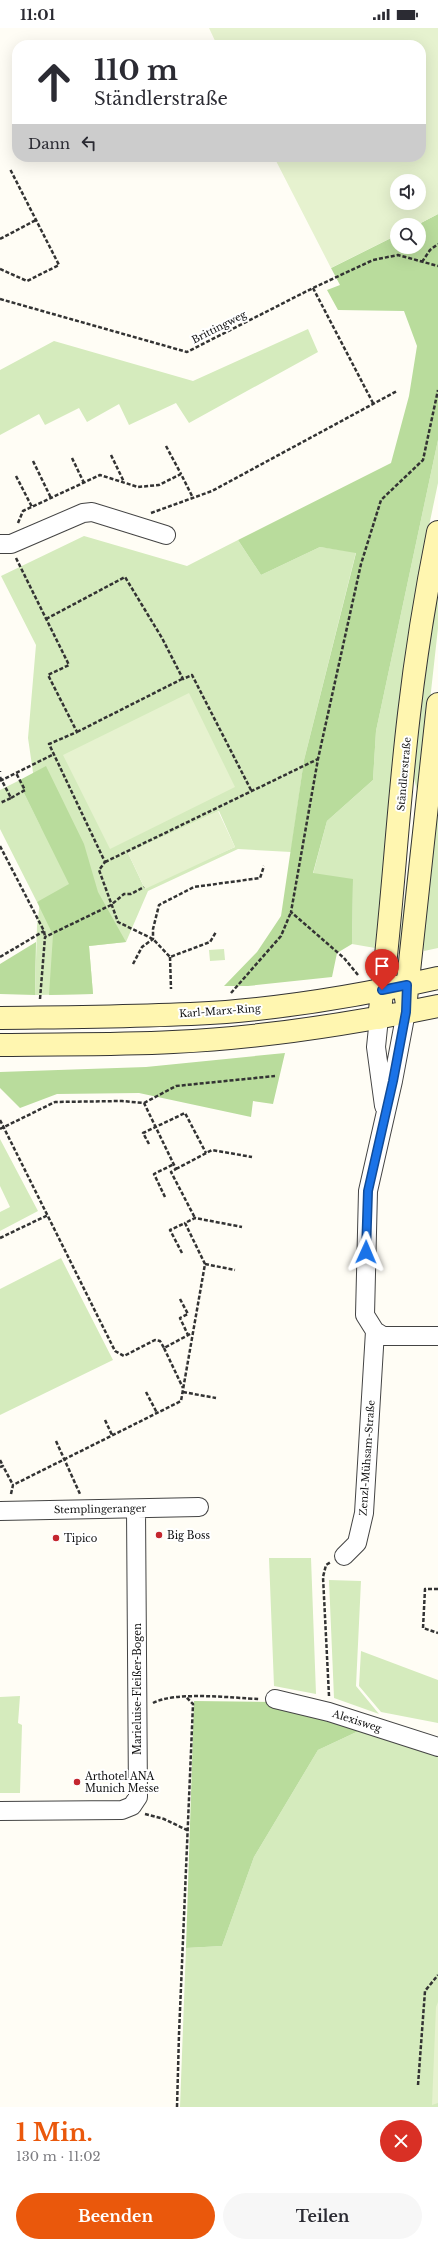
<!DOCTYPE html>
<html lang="de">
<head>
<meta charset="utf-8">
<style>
	body { margin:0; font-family:"Libre Baskerville",serif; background:#f7f7f7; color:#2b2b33; height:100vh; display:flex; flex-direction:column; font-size:15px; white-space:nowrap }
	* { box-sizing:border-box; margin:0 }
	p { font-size:13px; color:#7c7c81 }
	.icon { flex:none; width:22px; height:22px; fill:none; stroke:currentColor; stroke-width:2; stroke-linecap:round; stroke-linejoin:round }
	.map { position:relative; height:2079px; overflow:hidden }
	.details { display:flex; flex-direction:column; background:#fff; flex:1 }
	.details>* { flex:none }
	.banner { position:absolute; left:12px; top:12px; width:414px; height:122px; border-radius:16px; box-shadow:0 4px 16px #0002; background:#fff; color:#2b2b33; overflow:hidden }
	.tools { position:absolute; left:390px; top:146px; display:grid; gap:8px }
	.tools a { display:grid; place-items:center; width:36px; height:36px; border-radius:50%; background:#fff; box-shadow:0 4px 16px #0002; font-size:20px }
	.pin { position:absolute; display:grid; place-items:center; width:34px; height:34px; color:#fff; margin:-41px -17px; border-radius:50% 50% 50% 0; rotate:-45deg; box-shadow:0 0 4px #0007 }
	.pin .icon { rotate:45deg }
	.me { position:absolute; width:44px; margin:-22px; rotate:1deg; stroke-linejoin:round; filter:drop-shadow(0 0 3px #0008) }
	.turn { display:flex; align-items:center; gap:14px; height:84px; padding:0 16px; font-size:18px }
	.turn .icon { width:52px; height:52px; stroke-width:2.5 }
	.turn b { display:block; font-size:28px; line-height:34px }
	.then { display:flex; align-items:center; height:38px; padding:0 16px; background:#0003; gap:8px; font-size:15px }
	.round { display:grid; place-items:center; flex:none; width:42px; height:42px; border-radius:21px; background:#f7f7f7 }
	.headline { display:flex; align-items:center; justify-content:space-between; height:68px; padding:0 16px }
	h1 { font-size:24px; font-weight:700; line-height:30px; color:#ea580c }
	.primary-button { display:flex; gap:8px; margin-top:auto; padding:8px 16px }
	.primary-button a { flex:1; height:46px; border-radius:24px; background:#ea580c; color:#fff; font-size:16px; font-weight:700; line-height:46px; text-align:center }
	.primary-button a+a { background:#f7f7f7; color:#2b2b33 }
	.status { display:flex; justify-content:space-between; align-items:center; height:28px; padding:0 20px; background:#fff; direction:ltr }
	.status svg { height:11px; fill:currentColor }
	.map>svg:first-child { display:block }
</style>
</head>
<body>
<div class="status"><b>11:01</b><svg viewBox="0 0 49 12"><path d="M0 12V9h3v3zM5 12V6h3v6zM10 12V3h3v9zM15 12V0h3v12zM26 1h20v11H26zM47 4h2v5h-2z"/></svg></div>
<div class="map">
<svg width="438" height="2079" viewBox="0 0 438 2079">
	<rect width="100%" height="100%" fill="#fffdf5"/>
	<path fill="#d5ebbd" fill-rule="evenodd" d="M308,301L318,324L189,395L176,375L129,397L119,376L87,394L79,380L45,397L39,386L0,407V342L54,313L193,353Z
		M438,412V455L416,560L375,920L352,916L353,852L313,846L327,793L373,752L376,703Z
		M84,508L187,538L238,512L261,547L320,519L356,524L304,732L291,824L238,821L148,863L126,914L89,918L93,966L35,967L37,898L40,873L37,874L0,801V762L18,753L41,799L28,710L36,617L1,548ZM219,783L235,819L144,859L128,825Z
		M438,551V600L402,926H398L417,762L412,743L420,670Z
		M438,760V920L424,923L422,917Z
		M224,921L225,932L210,933L209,922Z
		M0,1111L38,1183L0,1203V1184L10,1179L0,1158Z
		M61,1230L113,1332L0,1387V1261Z
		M269,1530H311L316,1666L274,1658Z
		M329,1552L361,1553L356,1658L379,1686L334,1670Z
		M361,1623L438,1652V1695L381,1684L359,1658Z
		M20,1668L18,1695L22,1697L20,1765H0V1669Z
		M365,1700L438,1727V2079H180L186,1920L222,1918L254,1829L318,1722Z"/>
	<path fill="#b9dc9c" d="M438,186V412L376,703L373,752L327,793L313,845L353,851L352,916L337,925L332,949L248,958H224L257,924L281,888L304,732L356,525L320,519L261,547L238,512L391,435L409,368L417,318L404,283L338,282L327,262L340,257L331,240L397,207V219H419V197H417Z
		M46,738L84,816L98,864L126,914L89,918L93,966L49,967L53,907L37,874L69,856L18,753Z
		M36,914L35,967L0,966V936Z
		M285,1025L273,1076L253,1073L251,1089L139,1065L57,1066L20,1080L0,1060V1044L146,1039Z
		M194,1673L272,1674L365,1700L318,1722L254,1829L222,1918L186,1920Z"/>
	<path fill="#e6f2cf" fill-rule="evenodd" d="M209,0H438V186L417,197H397V207L331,240L274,129H421V17H217ZM397,153H419V175H397Z
		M189,665L235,759L110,821L63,727Z
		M218,783L235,819L145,861L128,825Z
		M438,1974V2075L432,2077L436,1979Z"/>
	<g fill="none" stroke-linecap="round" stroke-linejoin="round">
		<g stroke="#444" stroke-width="20">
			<path id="street" d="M0,516H11L83,485L92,484L166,507
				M406,984L393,1053L368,1163L365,1287L375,1303L383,1308H438
				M379,990L376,1019L384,1078
				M0,1483L199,1479
				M344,1528L357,1515L364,1485L375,1303
				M275,1671L329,1684L438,1719
				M0,1783L122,1782L132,1778L138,1769L136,1481"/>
		</g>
		<g stroke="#333" stroke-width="24">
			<path id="secondary" d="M406,971L438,676
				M0,990C75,989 151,989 226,984C298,978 368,966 438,950
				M379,990C392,889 397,787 409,686C416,625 426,564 438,504
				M0,1017C58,1016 116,1017 173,1014C262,1010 351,996 438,978"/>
		</g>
		<path stroke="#333" stroke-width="2.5" stroke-dasharray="4 2" stroke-linecap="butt" d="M0,211L36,192
			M422,234L430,222L438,216
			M0,241L27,253L59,237L10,141
			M313,260L373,375
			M0,271L187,324L313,260L373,232L398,227L438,238
			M166,418L181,446
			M111,427L124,454
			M72,430L84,455
			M33,433L51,470
			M16,448L32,479
			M151,485L212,463L397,363
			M18,495L23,483L100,447L138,459L159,457L181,446L193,470
			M16,530L69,637L48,647L77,704L49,716L105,834L99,842L118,894L153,911L170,929L210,914L216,904
			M46,591L125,549L162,610L183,651L192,647L252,764
			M77,704L182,651
			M0,744V743
			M0,749L11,770L0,775
			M0,753L54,726
			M11,770L25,762L16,745
			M0,818L44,903L45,909
			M105,834L318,731
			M0,929L44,903
			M170,929L171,961
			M133,936L142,919L153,911V901L159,877L194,859L260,850L264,838
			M358,947L344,930L291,884L318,731L361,536L381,472L423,432L438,362
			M231,965L281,908L291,884
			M40,971L45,909L111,877L124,866H131L144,859
			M144,1075L176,1058L275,1048
			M0,1092L115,1323L124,1328L155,1312L160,1313L164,1320L192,1305
			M0,1101L55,1074L122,1073L144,1075L176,1141L171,1144L195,1190
			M149,1116L143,1105L185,1085L206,1125
			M176,1141L212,1122L252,1129
			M165,1169L154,1146L174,1136
			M0,1210L48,1187
			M182,1225L170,1202L185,1195
			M205,1236L235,1242
			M180,1271L188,1286L180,1290L188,1307
			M164,1320L183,1360
			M146,1364L157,1385
			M183,1364L216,1370
			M105,1392L112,1407
			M56,1413L80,1466
			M0,1432L3,1438
			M0,1439L3,1438L13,1457
			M11,1466L13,1457L181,1373L205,1236L185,1195L195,1190L242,1199
			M438,1561H425L423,1600L438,1605
			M329,1668L323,1549L326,1537L331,1534
			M153,1675C175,1663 233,1670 259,1671
			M145,1786L164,1791L187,1802
			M418,2057L425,1963L438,1947
			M177,2079L179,2006L193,1676L186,1669"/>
		<use href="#street" stroke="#fff" stroke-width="18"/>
		<use href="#secondary" stroke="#fff6b0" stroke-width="22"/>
	</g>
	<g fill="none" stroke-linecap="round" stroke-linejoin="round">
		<g stroke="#114b97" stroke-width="10">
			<path id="route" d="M366,1224L368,1163L393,1053L406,984L407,957L382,962"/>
		</g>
		<use href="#route" stroke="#1a73e8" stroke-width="7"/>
	</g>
	<g fill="#c4262e" stroke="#fff" stroke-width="1.5">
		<circle cx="159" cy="1507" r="4"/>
		<circle cx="56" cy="1510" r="4"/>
		<circle cx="77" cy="1754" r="4"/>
	</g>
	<g text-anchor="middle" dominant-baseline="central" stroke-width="4" stroke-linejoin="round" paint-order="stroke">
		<g font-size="10" fill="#111" stroke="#fff">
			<text transform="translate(219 299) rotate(-27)">Brittingweg</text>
			<text transform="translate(404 746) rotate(-85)">Ständlerstraße</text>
			<text transform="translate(220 983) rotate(-4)">Karl-Marx-Ring</text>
			<text transform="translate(367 1430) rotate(-86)">Zenzl-Mühsam-Straße</text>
			<text transform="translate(100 1481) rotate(-1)">Stemplingeranger</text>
			<text transform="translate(137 1661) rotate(-90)">Marieluise-Fleißer-Bogen</text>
			<text transform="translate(357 1693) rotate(18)">Alexisweg</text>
		</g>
		<g font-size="10" fill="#111" stroke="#fff" text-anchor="start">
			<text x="167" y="1507">Big Boss</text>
			<text x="64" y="1510">Tipico</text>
			<text x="85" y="1748">Arthotel ANA<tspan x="85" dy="12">Munich Messe</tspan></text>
		</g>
	</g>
</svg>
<div class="tools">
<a><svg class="icon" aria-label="sound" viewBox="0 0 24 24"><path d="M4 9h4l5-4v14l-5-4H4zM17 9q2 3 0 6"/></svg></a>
<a><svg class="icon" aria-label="search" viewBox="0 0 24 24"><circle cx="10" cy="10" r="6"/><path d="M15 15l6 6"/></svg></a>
</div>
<div class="pin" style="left:382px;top:962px;background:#d93025"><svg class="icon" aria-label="arrive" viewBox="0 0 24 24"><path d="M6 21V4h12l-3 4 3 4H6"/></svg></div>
<svg class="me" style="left:366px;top:1224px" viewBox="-20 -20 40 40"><path d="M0-17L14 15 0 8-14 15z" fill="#1a73e8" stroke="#fff" stroke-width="4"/></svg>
<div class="banner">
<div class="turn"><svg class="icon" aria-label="ahead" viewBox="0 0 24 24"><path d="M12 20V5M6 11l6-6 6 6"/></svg><div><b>110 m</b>Ständlerstraße</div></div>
<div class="then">Dann<svg class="icon" aria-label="left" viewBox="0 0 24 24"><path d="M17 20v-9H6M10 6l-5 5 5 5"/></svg></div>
</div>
</div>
<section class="details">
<div class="headline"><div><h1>1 Min.</h1><p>130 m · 11:02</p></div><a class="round" style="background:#d93025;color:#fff"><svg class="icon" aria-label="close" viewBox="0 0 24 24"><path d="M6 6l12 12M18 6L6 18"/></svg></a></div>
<div class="primary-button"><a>Beenden</a><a>Teilen</a></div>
</section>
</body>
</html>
